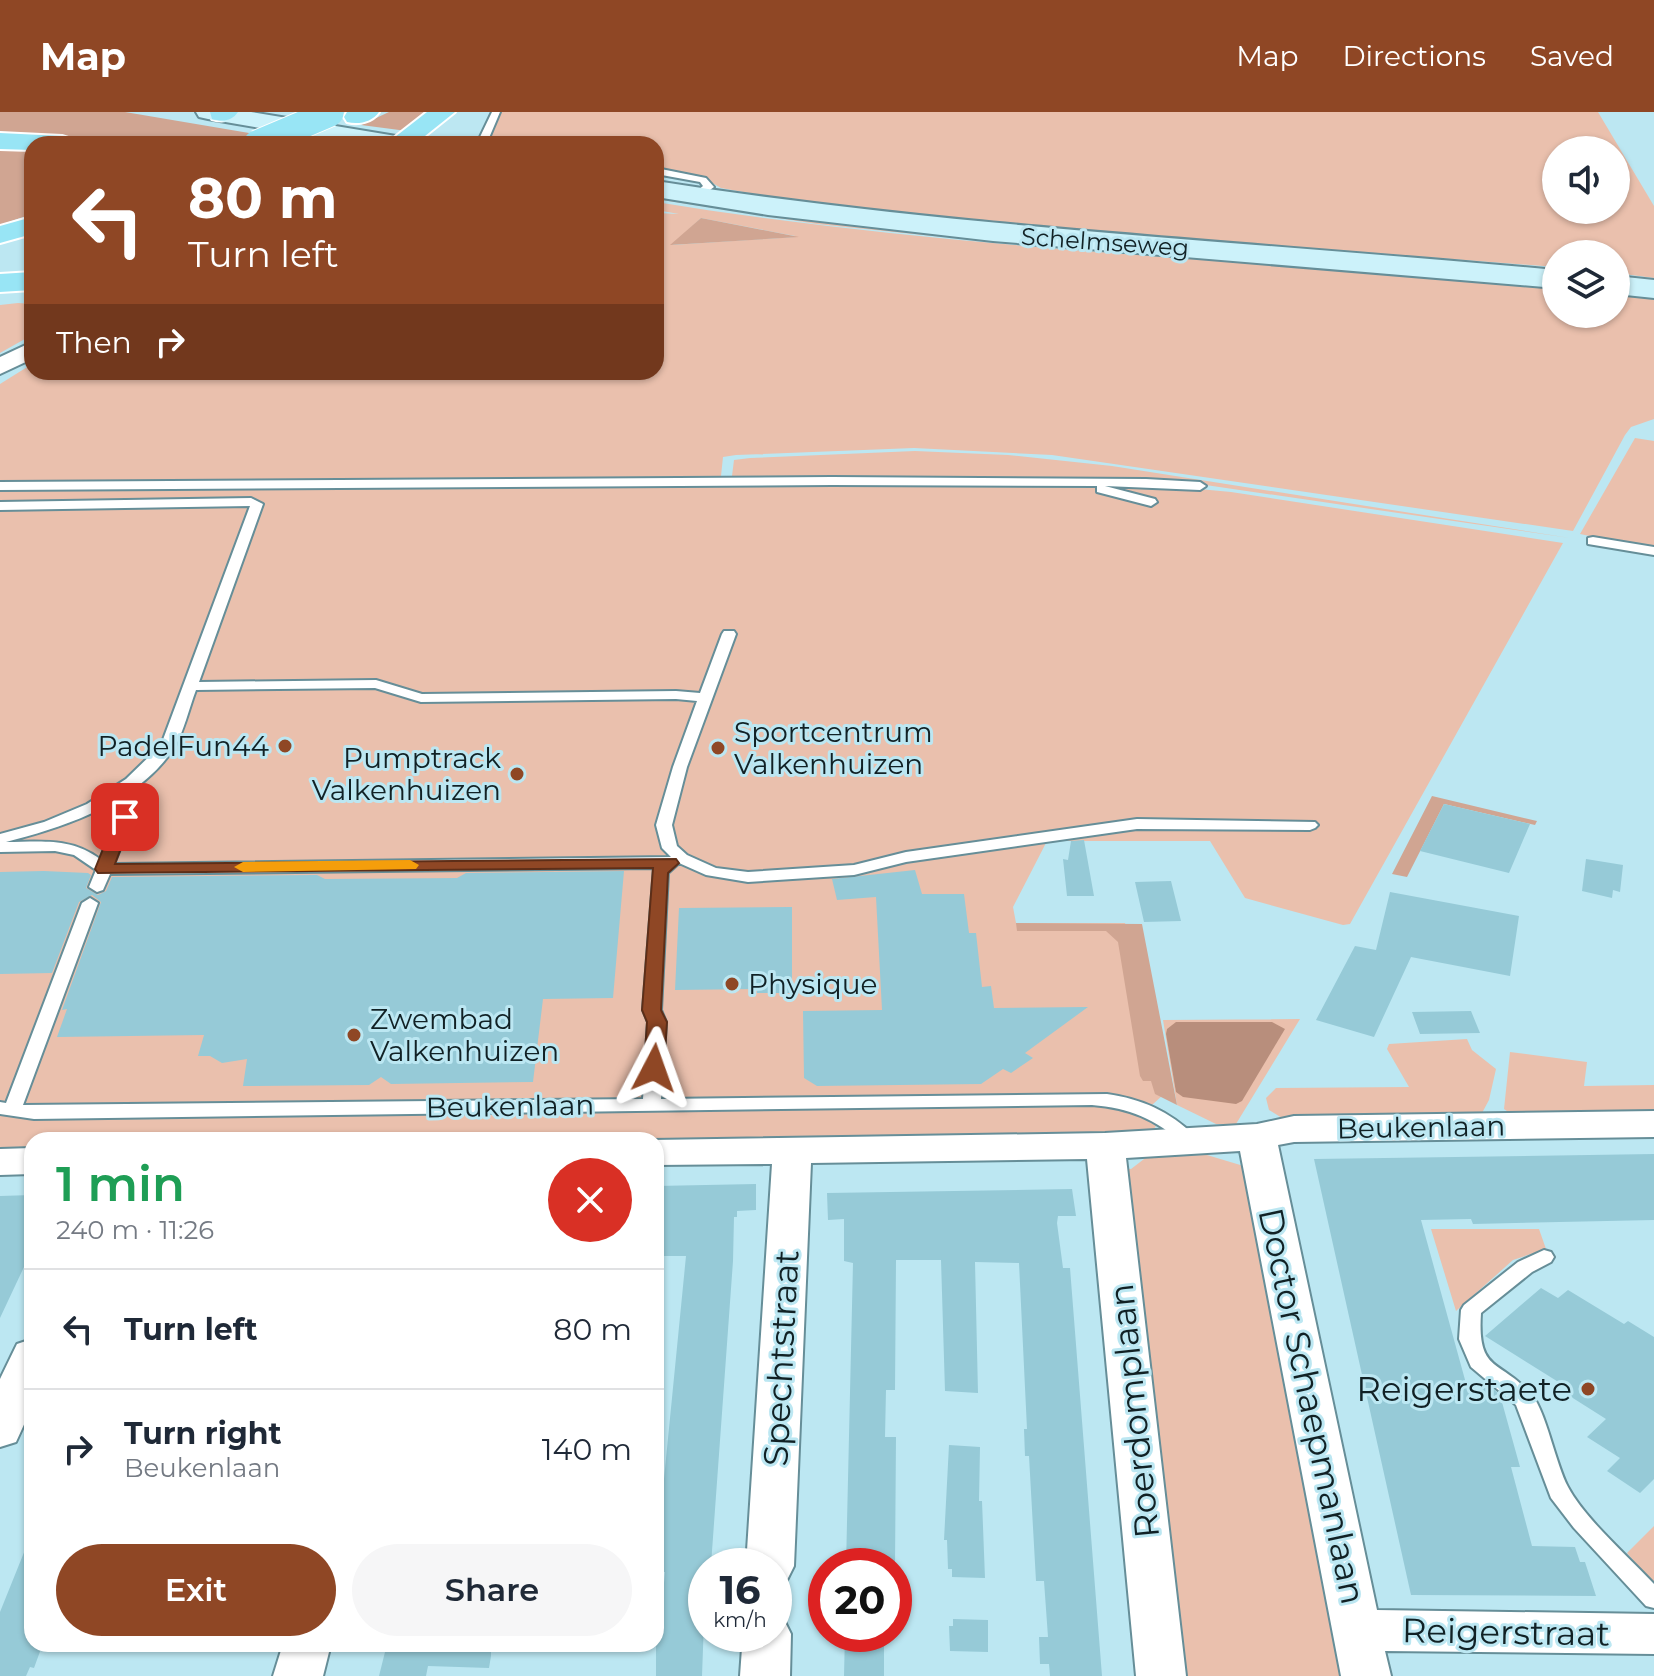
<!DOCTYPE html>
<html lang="en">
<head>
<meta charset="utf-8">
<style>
	body { margin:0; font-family:Montserrat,sans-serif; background:#f6f6f7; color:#1f2937; height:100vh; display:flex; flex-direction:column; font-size:30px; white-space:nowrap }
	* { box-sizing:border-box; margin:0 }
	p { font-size:26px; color:#747a83 }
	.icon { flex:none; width:44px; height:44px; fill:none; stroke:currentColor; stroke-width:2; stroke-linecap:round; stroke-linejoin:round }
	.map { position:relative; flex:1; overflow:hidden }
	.panel { position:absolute; left:24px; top:1020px; width:640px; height:520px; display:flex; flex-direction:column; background:#fff; border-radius:24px; box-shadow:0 2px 6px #0004 }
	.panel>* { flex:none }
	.hud { position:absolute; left:24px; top:24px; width:640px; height:244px; border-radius:24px; box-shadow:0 2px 6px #0004; background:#8f4725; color:#fff; overflow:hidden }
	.buttons { position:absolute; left:1542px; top:24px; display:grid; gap:16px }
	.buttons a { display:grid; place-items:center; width:88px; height:88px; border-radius:50%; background:#fff; box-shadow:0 2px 6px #0004; font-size:40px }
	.speed { position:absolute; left:688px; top:1436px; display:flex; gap:16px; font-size:40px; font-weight:700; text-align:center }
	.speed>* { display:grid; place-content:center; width:104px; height:104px; border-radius:50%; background:#fff; box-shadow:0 2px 6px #0004; line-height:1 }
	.speed small { font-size:20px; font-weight:400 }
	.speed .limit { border:12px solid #d22; background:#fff; color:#111 }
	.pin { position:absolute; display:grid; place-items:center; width:68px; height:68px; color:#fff; margin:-34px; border-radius:16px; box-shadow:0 4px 12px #0006 }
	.me { position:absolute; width:88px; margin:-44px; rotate:4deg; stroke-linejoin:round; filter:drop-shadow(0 0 6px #0008) }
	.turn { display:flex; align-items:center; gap:28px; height:168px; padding:0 32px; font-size:36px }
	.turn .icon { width:104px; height:104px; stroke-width:2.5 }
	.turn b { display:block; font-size:56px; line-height:68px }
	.then { display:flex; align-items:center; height:76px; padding:0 32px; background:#0003; gap:16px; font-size:30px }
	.round { display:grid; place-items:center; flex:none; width:84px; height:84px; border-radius:42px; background:#f6f6f7 }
	.head { display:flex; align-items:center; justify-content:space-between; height:136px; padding:0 32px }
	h1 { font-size:48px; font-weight:600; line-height:60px; color:#1e9e55 }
	.action { display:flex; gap:16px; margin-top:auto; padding:16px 32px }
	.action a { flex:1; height:92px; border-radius:48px; background:#8f4725; color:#fff; font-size:32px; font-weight:600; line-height:92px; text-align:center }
	.action a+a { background:#f6f6f7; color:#1f2937 }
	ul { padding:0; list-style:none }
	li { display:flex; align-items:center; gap:24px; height:120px; padding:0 32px; border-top:2px solid #e0e1e3 }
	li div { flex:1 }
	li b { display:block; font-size:30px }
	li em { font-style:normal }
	header { display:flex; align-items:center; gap:48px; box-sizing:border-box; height:112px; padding:0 40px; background:#8f4725; color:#fff }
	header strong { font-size:38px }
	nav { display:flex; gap:44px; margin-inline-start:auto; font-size:28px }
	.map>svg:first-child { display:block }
</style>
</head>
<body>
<header>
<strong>Map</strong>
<nav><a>Map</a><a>Directions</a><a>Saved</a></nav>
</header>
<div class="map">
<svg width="1654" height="1564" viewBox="0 0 1654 1564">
	<rect width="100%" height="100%" fill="#bce7f2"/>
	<path fill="#eac0ad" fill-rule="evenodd" d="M500,0H1598L1654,94V166L1616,161V142H1556V155L957,109L822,94L721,76L700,64L656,57V32L493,30L488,23ZM1556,38H1616V98H1556Z
		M656,83L1346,155L933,124L817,112L656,87Z
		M656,90C954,139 1256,147 1556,176V202H1616V183L1654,187V307L1631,315L1625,323L1573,419L1052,343L914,336L736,343L723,345L721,364L717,366L0,372V272L32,252V260H656V101L679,102L656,98ZM701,106L795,124V125L672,133Z
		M18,191L32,192V223L0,241V193Z
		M1635,326L1654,329V437L1580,422Z
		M915,339L1008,343L1112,354L1570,426L1192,371L732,364L734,348L750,346Z
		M575,371L1043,373L1087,376L1167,374L1231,380L1563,431L1350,812L1343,813L1245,786L1210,729H1047L1013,795L1016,811H1125L1163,983L1140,1004L1156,1014L1151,1022L656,1028H32V1038H0V377Z
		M1300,907L1236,1012H1216L1177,993L1163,908Z
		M1467,927L1472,938L1496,957L1489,988L1482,1001L1290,1007L1282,1006L1269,998L1266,986L1276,976L1409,975L1387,937L1389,932Z
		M1510,940L1587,950L1584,974L1654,973V1002L1514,1004L1504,997Z
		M1207,1043L1247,1055L1343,1564H1176L1123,1056L1131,1057L1148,1044Z
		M1431,1117H1539L1546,1137L1513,1148L1456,1199Z
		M1654,1414V1473L1627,1441Z"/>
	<path fill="#d0a592" d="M0,0H125L255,22L232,32H77L0,27Z
		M389,0H436L407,19L361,13Z
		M0,34L32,36V102L0,113Z
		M701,106L799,125L670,133Z
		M1432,684L1537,709L1535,713L1444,692L1407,765L1392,762Z
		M1016,811L1142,812L1177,993L1155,982L1151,969H1143L1140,964L1118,830L1106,819H1017Z"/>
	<path fill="#b88e7c" d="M1176,910H1272L1285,917L1242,989L1236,992L1183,985L1176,980L1166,922L1167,917Z"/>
	<path fill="#96cad7" d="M1444,692L1530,712L1509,761L1420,739Z
		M1084,728L1094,784H1067L1063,747L1068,748L1071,729Z
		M1586,747L1623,753L1620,780L1613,778L1612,786L1582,779Z
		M915,758L922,782H964L969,821H976L982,875L991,874L994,896L1088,895L1025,941L1033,946L1011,961L1003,957L981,972L817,974L804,966L803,899L882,898L876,785L837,788L832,767Z
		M44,759L88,761L91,763L86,776L98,783L106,779L112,765L317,763L325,767L457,766L466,761L624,759L613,886L543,887L533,970L391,972L381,965L369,973L243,974L247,947L222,951L210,944H198L204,923L57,925L67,897L62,898L101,790L92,783L79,790L52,861L0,862V760Z
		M1171,769L1181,809L1144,810L1135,770Z
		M1390,780L1519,804L1510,864L1411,845L1374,925L1316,908L1355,834L1376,838Z
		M792,795V881H757V877L675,878L679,796Z
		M1471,899L1480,921L1420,922L1412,900Z
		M1654,1042V1108L1473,1112L1471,1107L1421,1108L1467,1275H1491L1500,1283L1520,1355H1511L1532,1434L1575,1435L1580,1450H1585L1596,1484L1411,1483L1314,1047Z
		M756,1072V1098L737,1099V1105H734L733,1149L712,1439L711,1454H706L702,1564H656V1515H660L665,1460H656V1448L686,1144H656V1074Z
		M1072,1077L1076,1104H1058L1057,1111L1063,1156H1070L1102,1564H1050L1049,1552H1040L1039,1525H1048L1044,1469H1036L1029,1344H1025L1024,1317H1027L1019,1151L975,1150L978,1281L945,1279L941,1148H896L895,1278H886L885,1325H896L895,1454H846L853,1151L844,1149V1107L828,1108L827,1081Z
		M32,1083V1123L25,1139L31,1140L0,1206V1084Z
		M1541,1176L1558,1186L1568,1178L1624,1212L1628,1209L1654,1225V1367L1640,1381L1607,1359L1620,1346L1587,1325L1606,1307L1557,1276H1568L1485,1224Z
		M949,1333L980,1335L979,1389H982L985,1466L952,1465V1457H948L947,1428H944Z
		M31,1423L32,1534H42L34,1556L30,1555L26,1564H0V1500Z
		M953,1507L988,1508V1540L950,1539L949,1514H953Z
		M845,1522H884V1564H844Z
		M387,1532H491V1544L489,1556L428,1554L426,1564H379Z"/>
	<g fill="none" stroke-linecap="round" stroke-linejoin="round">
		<g stroke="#668e98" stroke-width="4">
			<path id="service" d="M492,0H500L489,26L497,32H486L479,27Z
				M656,56L706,66L714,75L699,86H693V82L703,74L700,70L656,62Z
				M832,365L1146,367L1200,370L1206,374L1200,378L1105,374L1155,387L1157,390L1151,394L1097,380V374L832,373L0,378V370Z
				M251,386L263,392L199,570L376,568L422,582L676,579L700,581L722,522L724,519H734L736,522L687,655L672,713L677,734L687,743L716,756L748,760L854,753L906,740L1137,707L1315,710L1318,713L1315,716L1310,718L1137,717L906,750L854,763L748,770L706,763L679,751L668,761L661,898L666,910L661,987L1107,982C1142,987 1169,999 1195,1024L1198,1028L1195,1032H1183C1156,1007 1129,996 1092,993L34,1007L0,1002V990L6,991L82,791L90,786L98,791L23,993L643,987L648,910L643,898L654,756L110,762L103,778L97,780L89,775L96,758L74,743L55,739L0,740V722L44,710L87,692L126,667L161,633L250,394L0,398V390ZM375,576L421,590L676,587L697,589L673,655L656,713L662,736L671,745L114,752L133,705L125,700L117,705L100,747C70,725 41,730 6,730C65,715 138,691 174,636C184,620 189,596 196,578Z
				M1593,425L1654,435V443L1588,432V426Z
				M1544,1138L1551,1140L1554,1145L1551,1150L1532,1160L1481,1201C1477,1262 1500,1246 1532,1283C1546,1300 1556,1353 1568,1375C1585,1407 1629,1445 1654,1472V1496L1646,1494L1574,1416L1551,1386L1516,1293L1471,1255L1459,1227L1461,1198L1464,1193L1518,1150Z"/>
		</g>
		<g stroke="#668e98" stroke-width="4">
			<path id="minor" d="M32,230V247L0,262V245Z
				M1654,999V1025L1294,1030L1278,1033L1377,1498L1654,1502V1542L1385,1539L1391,1564H1341L1240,1039L1126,1046L1186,1564H1136L1087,1047L811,1051L794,1454L787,1468L774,1472V1454H746L772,1052L656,1053V1028H652L1105,1021L1257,1012L1294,1004Z
				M32,1036V1062L0,1063V1037Z
				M32,1227V1295L16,1330L0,1335V1267L17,1232Z
				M774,1504L784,1508L791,1522L790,1564H740L743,1522H774Z
				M283,1532H331L323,1564H273Z"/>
		</g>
		<g stroke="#668e98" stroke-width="4">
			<path id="secondary" d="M196,0H251L396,24L405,27L409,32H352L208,7L199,5Z
				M656,69C954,116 1256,130 1556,158V176L993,129L768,103L656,85Z
				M1616,164L1654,168V186L1616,182Z"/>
		</g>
		<g stroke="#fff" stroke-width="4">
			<path id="primary" d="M210,0H238C232,9 223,10 212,7Z
				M347,0H379C372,10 359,13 347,10L344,5Z
				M427,0H455L415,32H386Z
				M0,21L62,24L71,27L75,32H32V38L0,37Z
				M32,105V122L0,131V114Z
				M32,160V178L0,180V162Z"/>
		</g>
		<use href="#service" fill="#fff" fill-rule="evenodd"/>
		<use href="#minor" fill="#fff" fill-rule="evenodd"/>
		<use href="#secondary" fill="#ccf2fa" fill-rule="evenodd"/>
		<use href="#primary" fill="#98e5f5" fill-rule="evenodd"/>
		<g stroke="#fff" stroke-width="29" stroke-linecap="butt">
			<path id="primary-bridge" d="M257,32L330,1"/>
		</g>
		<use href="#primary-bridge" stroke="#98e5f5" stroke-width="27"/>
	</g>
	<path fill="#8f4725" stroke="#5d2e18" stroke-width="2" d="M125,700L133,705L115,752L676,747L679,751L668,761L661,898L667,910L664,956L654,963L644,956L647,910L642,898L653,756L98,761L95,757L116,705Z"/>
	<path fill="#f59e0b" d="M410,748L419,753L416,757L243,760L234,755L243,750Z"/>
	<g fill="#8f4725" stroke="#bce7f2" stroke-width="3">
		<circle cx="285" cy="634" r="8"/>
		<circle cx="718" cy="636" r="8"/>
		<circle cx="517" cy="662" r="8"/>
		<circle cx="732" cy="872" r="8"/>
		<circle cx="354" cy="923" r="8"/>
		<circle cx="1588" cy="1277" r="8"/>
	</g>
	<g text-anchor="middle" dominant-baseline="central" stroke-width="6" stroke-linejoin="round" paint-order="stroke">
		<g font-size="24" fill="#112125" stroke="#bce7f2">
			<text transform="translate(1105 130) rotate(4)">Schelmseweg</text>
		</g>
		<g font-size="28" fill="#112125" stroke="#bce7f2" text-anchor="start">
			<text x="734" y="620">Sportcentrum<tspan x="734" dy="32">Valkenhuizen</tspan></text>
			<text x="269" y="634" text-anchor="end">PadelFun44</text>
			<text x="501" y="646" text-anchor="end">Pumptrack<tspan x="501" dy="32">Valkenhuizen</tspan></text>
			<text x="748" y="872">Physique</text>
			<text x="370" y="907">Zwembad<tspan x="370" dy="32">Valkenhuizen</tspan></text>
		</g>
		<g font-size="28" fill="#112125" stroke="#bce7f2">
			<text transform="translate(510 994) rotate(-1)">Beukenlaan</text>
			<text transform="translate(1421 1015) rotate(-1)">Beukenlaan</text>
		</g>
		<g font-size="34" fill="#112125" stroke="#bce7f2">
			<text transform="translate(781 1246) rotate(-87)">Spechtstraat</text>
			<text transform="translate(1312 1294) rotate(78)">Doctor Schaepmanlaan</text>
			<text transform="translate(1134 1299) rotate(-96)">Roerdomplaan</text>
			<text transform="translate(1506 1520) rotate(1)">Reigerstraat</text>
		</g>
		<g font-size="34" fill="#112125" stroke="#bce7f2" text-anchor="end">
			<text x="1572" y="1277">Reigerstaete</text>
		</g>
	</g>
</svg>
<div class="buttons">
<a><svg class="icon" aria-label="sound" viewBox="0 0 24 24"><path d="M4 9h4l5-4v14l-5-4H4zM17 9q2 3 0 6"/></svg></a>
<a><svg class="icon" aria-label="layers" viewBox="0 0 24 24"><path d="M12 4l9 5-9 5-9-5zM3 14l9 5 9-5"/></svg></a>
</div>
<div class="speed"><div>16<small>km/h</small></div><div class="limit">20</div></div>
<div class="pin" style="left:125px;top:705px;background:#d93025"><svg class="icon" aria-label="arrive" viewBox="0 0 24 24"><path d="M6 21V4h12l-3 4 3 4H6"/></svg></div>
<svg class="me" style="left:654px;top:956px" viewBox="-20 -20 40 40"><path d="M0-17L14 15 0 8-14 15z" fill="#8f4725" stroke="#fff" stroke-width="4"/></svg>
<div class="hud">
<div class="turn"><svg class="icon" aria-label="left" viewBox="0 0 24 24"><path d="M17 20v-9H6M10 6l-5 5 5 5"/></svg><div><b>80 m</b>Turn left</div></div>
<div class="then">Then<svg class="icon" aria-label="right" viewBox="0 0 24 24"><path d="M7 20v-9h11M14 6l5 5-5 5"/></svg></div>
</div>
<section class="panel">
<div class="head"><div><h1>1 min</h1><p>240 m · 11:26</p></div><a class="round" style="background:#d93025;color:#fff"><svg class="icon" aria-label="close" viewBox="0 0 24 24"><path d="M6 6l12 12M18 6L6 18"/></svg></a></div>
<ul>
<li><svg class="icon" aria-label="left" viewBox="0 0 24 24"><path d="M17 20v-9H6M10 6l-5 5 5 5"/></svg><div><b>Turn left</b></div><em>80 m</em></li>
<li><svg class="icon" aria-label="right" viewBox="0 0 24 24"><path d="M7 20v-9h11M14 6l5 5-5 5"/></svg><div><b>Turn right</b><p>Beukenlaan</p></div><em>140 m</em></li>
</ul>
<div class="action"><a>Exit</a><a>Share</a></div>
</section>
</div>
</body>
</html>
